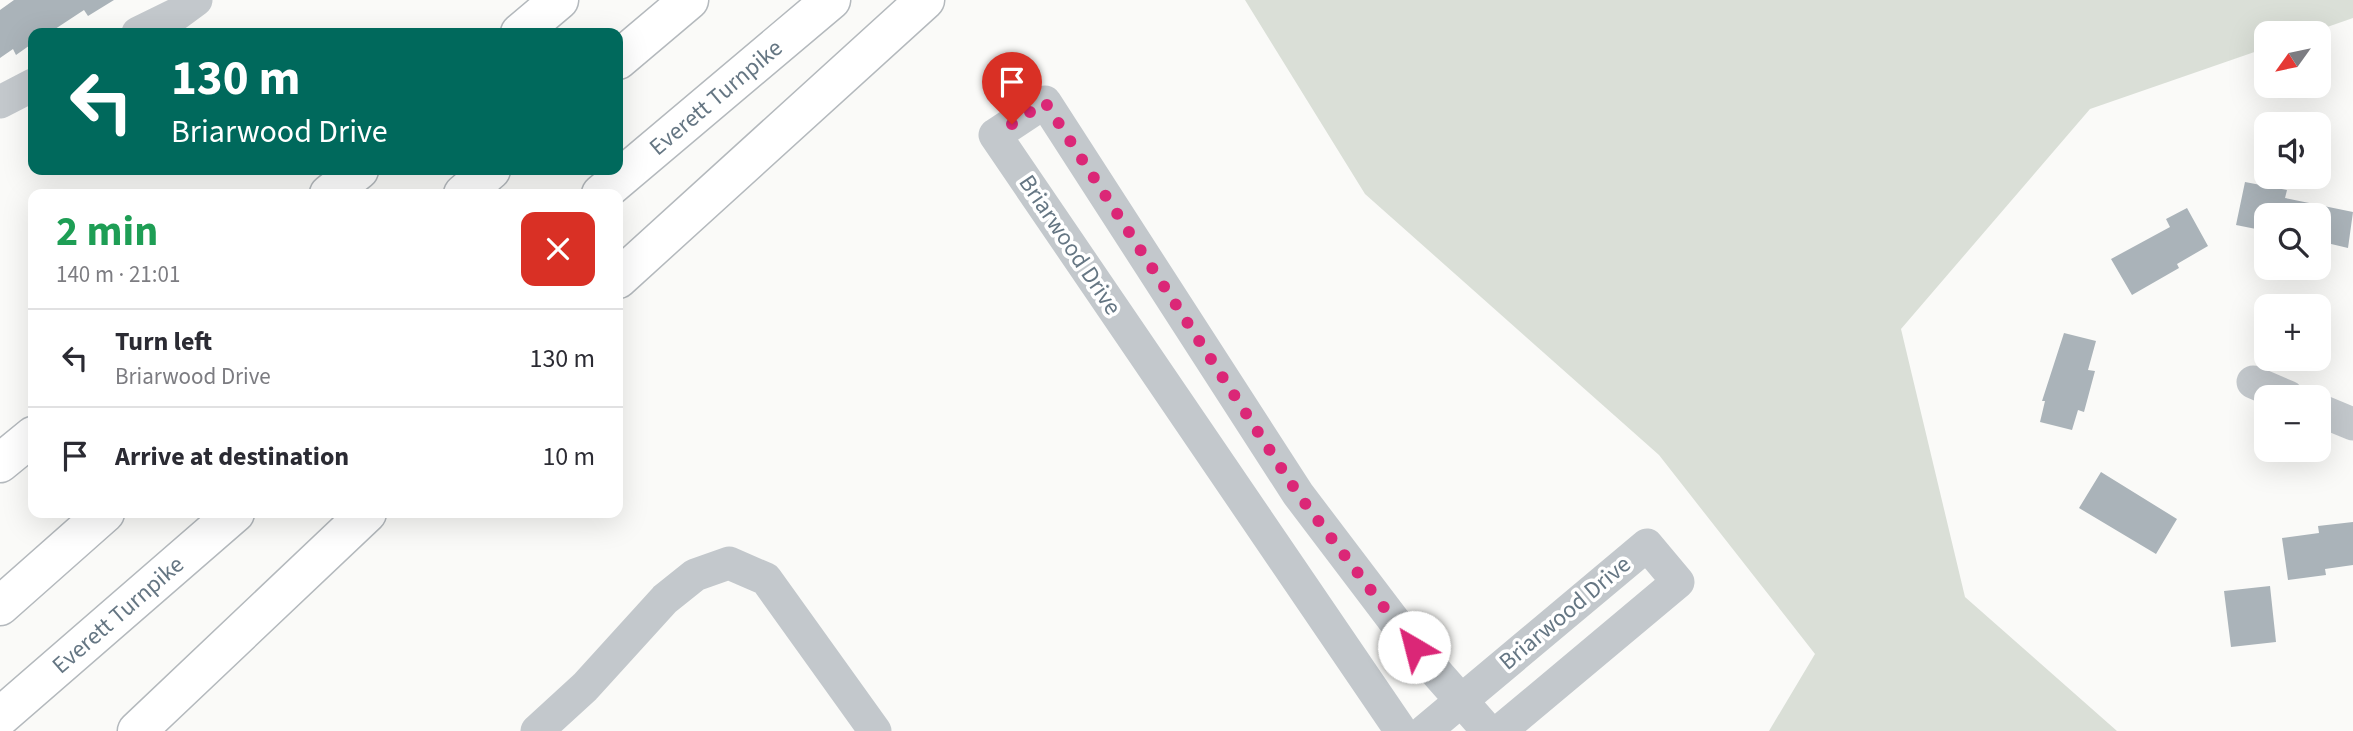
<!DOCTYPE html>
<html lang="en">
<head>
<meta charset="utf-8">
<style>
	body { margin:0; font-family:"Source Sans 3",sans-serif; background:#f2f2f3; color:#2b2b33; height:100vh; display:flex; flex-direction:column; font-size:26px; white-space:nowrap }
	* { box-sizing:border-box; margin:0 }
	p { font-size:23px; color:#7c7c81 }
	.icon { flex:none; width:38px; height:38px; fill:none; stroke:currentColor; stroke-width:2; stroke-linecap:round; stroke-linejoin:round }
	.map { position:relative; flex:1; overflow:hidden }
	.panel { position:absolute; left:28px; top:189px; width:595px; height:329px; display:flex; flex-direction:column; background:#fff; border-radius:14px; box-shadow:0 7px 28px #0002 }
	.panel>* { flex:none }
	.top-card { position:absolute; left:28px; top:28px; width:595px; height:147px; border-radius:14px; box-shadow:0 7px 28px #0002; background:#00695c; color:#fff; overflow:hidden }
	.needle { width:46px; rotate:237deg }
	.tools { position:absolute; left:2254px; top:21px; display:grid; gap:14px }
	.tools a { display:grid; place-items:center; width:77px; height:77px; border-radius:14px; background:#fff; box-shadow:0 7px 28px #0002; font-size:35px }
	.pin { position:absolute; display:grid; place-items:center; width:60px; height:60px; color:#fff; margin:-72px -30px; border-radius:50% 50% 50% 0; rotate:-45deg; box-shadow:0 0 7px #0007 }
	.pin .icon { rotate:45deg }
	.me { position:absolute; width:77px; margin:-38px; rotate:323deg; stroke-linejoin:round; filter:drop-shadow(0 0 5px #0008) }
	.turn { display:flex; align-items:center; gap:24px; height:147px; padding:0 28px; font-size:32px }
	.turn .icon { width:91px; height:91px; stroke-width:2.5 }
	.turn b { display:block; font-size:49px; line-height:60px }
	.round { display:grid; place-items:center; flex:none; width:74px; height:74px; border-radius:14px; background:#f2f2f3 }
	.head { display:flex; align-items:center; justify-content:space-between; height:119px; padding:0 28px }
	h1 { font-size:42px; font-weight:700; line-height:52px; color:#1e9e55 }
	ul { padding:0; list-style:none }
	li { display:flex; align-items:center; gap:21px; height:98px; padding:0 28px; border-top:2px solid #e1e1e2 }
	li div { flex:1 }
	li b { display:block; font-size:26px }
	li em { font-style:normal }
	.map>svg:first-child { display:block }
</style>
</head>
<body>
<div class="map">
<svg width="2353" height="731" viewBox="0 0 2353 731">
	<rect width="100%" height="100%" fill="#fafaf8"/>
	<path fill="#dadfd7" d="M1245,0H2353V18L2310,33H2266V48L2090,109L1901,329L1965,597L2117,731H1769L1815,654L1659,455L1365,194Z"/>
	<path fill="#aab3b9" d="M14,0H114L88,16L84,10L49,33H33V43L16,55L13,49L0,58V10Z
		M2245,182L2287,190L2285,198L2353,212L2348,248L2327,243L2326,249L2319,248V215H2266V231L2236,225Z
		M2187,208L2208,246L2177,264L2179,268L2132,295L2111,259L2170,227L2166,219Z
		M2064,333L2096,341L2088,370L2095,371L2084,412L2078,410L2072,430L2040,422L2045,401H2042Z
		M2101,472L2177,519L2156,554L2079,508Z
		M2353,522V565L2325,569L2326,575L2288,580L2282,538L2319,533L2318,526Z
		M2270,586L2276,642L2231,647L2224,591Z"/>
	<g fill="none" stroke-linecap="round" stroke-linejoin="round">
		<g stroke="#b4b9bd" stroke-width="41">
			<g id="highway">
				<path d="M520,33L559,0"/>
				<path d="M618,60L689,0"/>
				<path d="M329,194L359,170"/>
				<path d="M463,194L491,170"/>
				<path id="s1" d="M601,194L831,0"/>
				<path d="M618,279L925,0"/>
				<path d="M0,463L33,436"/>
				<path d="M0,606L105,513"/>
				<path id="s2" d="M0,717L235,513"/>
				<path d="M137,731L367,513"/>
			</g>
		</g>
		<path stroke="#c3c8cc" stroke-width="33" d="M138,33L177,14L196,0
			M0,102L33,85
			M2253,382L2288,397
			M2319,410L2353,424
			M537,731L585,687L665,599L695,575L729,563L766,579L875,731
			M1401,731L995,135L1045,102L1298,494L1414,647L1488,731
			M1425,731L1647,545L1678,582L1500,731"/>
		<use href="#highway" stroke="#fff" stroke-width="38"/>
	</g>
	<g fill="none" stroke-linecap="round" stroke-linejoin="round">
		<path stroke="#db2777" stroke-width="12" stroke-dasharray="0 21.6" d="M1012,124L1045,102L1298,494L1414,647"/>
	</g>
	<g text-anchor="middle" dominant-baseline="central" stroke-width="7" stroke-linejoin="round" paint-order="stroke">
		<g font-size="24" fill="#657683" stroke="#fff">
			<text stroke="none"><textPath href="#s1" startOffset="150">Everett Turnpike</textPath></text>
			<text transform="translate(1070 245) rotate(56)">Briarwood Drive</text>
			<text transform="translate(1565 613) rotate(-40)">Briarwood Drive</text>
			<text stroke="none"><textPath href="#s2" startOffset="156">Everett Turnpike</textPath></text>
		</g>
	</g>
</svg>
<div class="tools">
<a><svg class="needle" viewBox="-14 -14 28 28"><path d="M0-13l5 13h-10z" fill="#e53935"/><path d="M0 13l5-13h-10z" fill="#7c7c81"/></svg></a>
<a><svg class="icon" aria-label="sound" viewBox="0 0 24 24"><path d="M4 9h4l5-4v14l-5-4H4zM17 9q2 3 0 6"/></svg></a>
<a><svg class="icon" aria-label="search" viewBox="0 0 24 24"><circle cx="10" cy="10" r="6"/><path d="M15 15l6 6"/></svg></a>
<a>+</a>
<a>−</a>
</div>
<div class="pin" style="left:1012px;top:124px;background:#d93025"><svg class="icon" aria-label="arrive" viewBox="0 0 24 24"><path d="M6 21V4h12l-3 4 3 4H6"/></svg></div>
<svg class="me" style="left:1414px;top:647px" viewBox="-20 -20 40 40"><circle r="19" fill="#fff"/><path d="M0-13L10 11 0 6-10 11z" fill="#db2777"/></svg>
<div class="top-card">
<div class="turn"><svg class="icon" aria-label="left" viewBox="0 0 24 24"><path d="M17 20v-9H6M10 6l-5 5 5 5"/></svg><div><b>130 m</b>Briarwood Drive</div></div>
</div>
<section class="panel">
<div class="head"><div><h1>2 min</h1><p>140 m · 21:01</p></div><a class="round" style="background:#d93025;color:#fff"><svg class="icon" aria-label="close" viewBox="0 0 24 24"><path d="M6 6l12 12M18 6L6 18"/></svg></a></div>
<ul>
<li><svg class="icon" aria-label="left" viewBox="0 0 24 24"><path d="M17 20v-9H6M10 6l-5 5 5 5"/></svg><div><b>Turn left</b><p>Briarwood Drive</p></div><em>130 m</em></li>
<li><svg class="icon" aria-label="arrive" viewBox="0 0 24 24"><path d="M6 21V4h12l-3 4 3 4H6"/></svg><div><b>Arrive at destination</b></div><em>10 m</em></li>
</ul>
</section>
</div>
</body>
</html>
